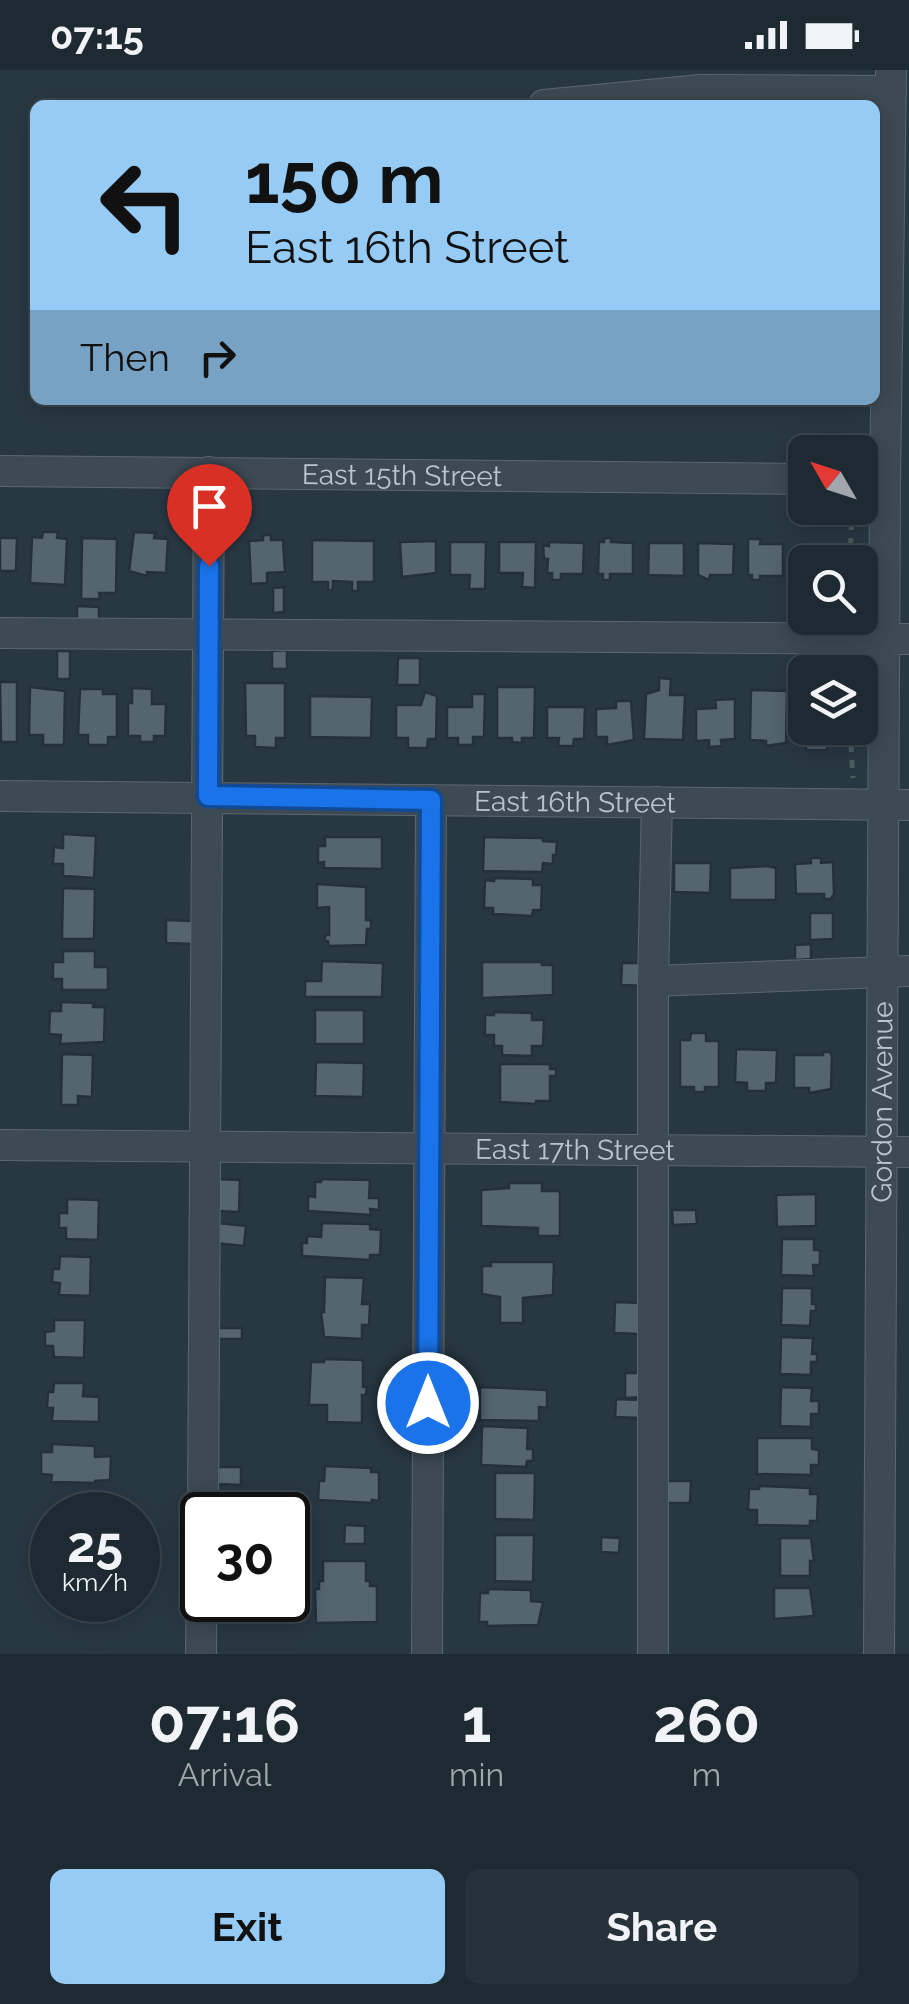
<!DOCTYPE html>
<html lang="en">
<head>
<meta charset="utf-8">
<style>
	body { margin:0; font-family:Raleway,sans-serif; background:#26323a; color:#f1f3f6; height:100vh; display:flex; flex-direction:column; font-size:38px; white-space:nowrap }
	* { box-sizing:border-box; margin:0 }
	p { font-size:32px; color:#a1a7ac }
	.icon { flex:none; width:55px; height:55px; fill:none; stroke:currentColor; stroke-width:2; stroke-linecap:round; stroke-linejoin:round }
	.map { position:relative; height:1584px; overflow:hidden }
	.drawer { display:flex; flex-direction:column; background:#1e2a32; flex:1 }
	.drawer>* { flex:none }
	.top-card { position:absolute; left:30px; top:30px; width:850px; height:305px; border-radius:15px; box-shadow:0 5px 25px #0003,0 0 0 2px #3c464d; background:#96cbf5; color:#111; overflow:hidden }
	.needle { width:65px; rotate:309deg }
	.tools { position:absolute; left:788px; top:365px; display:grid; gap:20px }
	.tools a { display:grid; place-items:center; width:90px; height:90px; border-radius:15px; background:#1e2a32; box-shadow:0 5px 25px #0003,0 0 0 2px #3c464d; font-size:50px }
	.speed { position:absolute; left:30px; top:1422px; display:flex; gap:20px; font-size:50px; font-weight:700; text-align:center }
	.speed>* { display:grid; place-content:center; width:130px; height:130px; border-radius:50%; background:#1e2a32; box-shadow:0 5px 25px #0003,0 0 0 2px #3c464d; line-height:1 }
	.speed small { font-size:25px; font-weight:400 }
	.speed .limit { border:5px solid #111; border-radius:15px; background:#fff; color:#111 }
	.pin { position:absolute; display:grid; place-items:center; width:85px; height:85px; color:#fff; margin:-102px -42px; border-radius:50% 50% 50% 0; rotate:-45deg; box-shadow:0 0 10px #0007 }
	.pin .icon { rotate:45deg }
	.me { position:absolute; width:110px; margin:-55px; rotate:0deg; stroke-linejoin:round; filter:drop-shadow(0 0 8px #0008) }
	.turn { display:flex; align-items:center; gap:35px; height:210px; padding:0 50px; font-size:45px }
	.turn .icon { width:130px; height:130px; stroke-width:2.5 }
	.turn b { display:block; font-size:70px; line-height:85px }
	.then { display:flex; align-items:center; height:95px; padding:0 50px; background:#0003; gap:20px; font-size:38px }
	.eta { display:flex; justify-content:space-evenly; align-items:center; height:170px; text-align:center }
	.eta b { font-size:60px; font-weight:700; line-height:70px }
	.primary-button { display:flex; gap:20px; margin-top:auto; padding:20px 50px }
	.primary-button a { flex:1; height:115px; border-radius:15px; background:#96cbf5; color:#111; font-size:40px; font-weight:700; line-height:115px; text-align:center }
	.primary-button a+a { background:#26323a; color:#f1f3f6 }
	.status { display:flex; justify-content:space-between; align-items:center; height:70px; padding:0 50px; background:#1e2a32; direction:ltr }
	.status svg { height:28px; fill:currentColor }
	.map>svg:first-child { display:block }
</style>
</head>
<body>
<div class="status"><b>07:15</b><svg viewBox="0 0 49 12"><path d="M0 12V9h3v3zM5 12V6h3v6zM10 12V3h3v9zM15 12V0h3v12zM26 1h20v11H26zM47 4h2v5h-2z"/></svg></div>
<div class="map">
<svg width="909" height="1584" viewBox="0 0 909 1584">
	<rect width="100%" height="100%" fill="#283843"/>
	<path fill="#546570" stroke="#23313a" stroke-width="2.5" d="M43,462H58L57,468L67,469L65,515L30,513L32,467L42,468Z
		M134,462L155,463L154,468L168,469L166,503L147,502V506L129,501Z
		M263,465H271V470H283L285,502L267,503V513L251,514L249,471L263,470Z
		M0,468H17L16,501H0Z
		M82,468L117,469L116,523H99L100,529H81Z
		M604,468H611V472L633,473V504H610V510H603V504H598L599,472H604Z
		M748,469H761L760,474H783V506H760V510H752V505H748Z
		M312,470L374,471V512H358V521H352V512L333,511V520H328V512H312Z
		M436,471V503L402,507L400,472Z
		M450,472H486L485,519H469L470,505H450Z
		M499,472H536L535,518L522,517L523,503H499Z
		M549,472L584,473L583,504H561V510H552V503H547L548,489H544L543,475L549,476Z
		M649,473H684V506L648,505Z
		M698,473L734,474L733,505H710L709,510L698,505Z
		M798,475H834V492H805V506H798Z
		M284,517V542L273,543V518Z
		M77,536L99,537V554H77Z
		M287,580V599H272V581Z
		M57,581H70V609H57Z
		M398,588H420V615H397Z
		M827,588H845L844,602H826Z
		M659,608L671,609L670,625H685L683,670L644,669L646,624L659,620Z
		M0,612H17V672H1Z
		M245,613H285V668H276V678L255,677V666H246Z
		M30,617L65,621L64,675H43V665H29Z
		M497,617H535L534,668H522V673L512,672V668H497Z
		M132,618L152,619V634H166L165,666H154V672H140V666H128V633H132Z
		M80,619H103V624H117V667H108V675H88V665H78Z
		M751,620L787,621L786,673L766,676V671L750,670Z
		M425,622L437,626L436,669H428L427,678H408V668H396V635H421Z
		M472,624H485L484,667H473V675H458V668H447V637H472Z
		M310,626L372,627L371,668L310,667Z
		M735,629V669L721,670L722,676L709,677V670L696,671V639L716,638L715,630Z
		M616,631H631L634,670L607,675V667H596V639L616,638Z
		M547,637H585L584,669H574L573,676H558L559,668H547Z
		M797,638H805V658H836V672H827V680H806V671H796Z
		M63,764L96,766L94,808L63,806V794H53L54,777L63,778Z
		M325,767H382V799L324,798V792L318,793V776H325Z
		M484,767L543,768V771L557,772L556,785H553V794L543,793L542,802L483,801Z
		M811,788H821V793L833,792L834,824L831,829H824V824H796L795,794L811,793Z
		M674,793H711L710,823L674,822Z
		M767,796L776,798V830H730V798Z
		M494,808L533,809V815H542L541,840H533L532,846L493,844V838H484L485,810L494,811Z
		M317,814L366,817V850H371V859H367L366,875L329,876L328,871H325V865H329V837L317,838Z
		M63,818L95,819L94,869H62Z
		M810,843H833V869L810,870Z
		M166,850L193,851L192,874L166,873Z
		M811,874V889L795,890V875Z
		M63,881H95V897H108V920H62V909H53V892H63Z
		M322,891L383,893L382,927H305V911H321Z
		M482,892H542V895H553V925L482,928Z
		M622,893H647V916L621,915Z
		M61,932L94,933L93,937H105L104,972L60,974L61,965L49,964L50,941H61Z
		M315,940H364V974H315Z
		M494,942L532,943V950H544L543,976H532V986L502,985V976H494V965H485V945H494Z
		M691,963H706V971H719V1017H705V1022H694V1017H680V970H690Z
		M736,979L777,980L776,1013H766V1021H747V1013L735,1012Z
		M823,982H830L832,986L831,1019L809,1023V1018H794V985H823Z
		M62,984L93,985L92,1027L78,1026V1035H61Z
		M316,992L364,993L363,1027L315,1026Z
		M500,994H550V999H556V1006H550V1031H536V1034L500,1032Z
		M215,1109L240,1110L239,1142L215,1141Z
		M322,1109L370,1110L369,1128H379V1140L370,1139L371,1145L308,1141V1126L315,1127V1112H321Z
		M509,1113H542V1121H560V1166H538V1158L481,1156V1120L509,1118Z
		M816,1124V1156L777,1157L776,1125Z
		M67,1129L99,1130L98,1170L66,1169V1158H59V1143H67Z
		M672,1140H696L697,1154L673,1155Z
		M218,1153L246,1156L244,1176L215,1173Z
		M322,1153L370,1154V1159L381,1160L380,1185H370V1190L302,1186V1173H307V1166L321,1167Z
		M782,1169H814V1180H820V1195H813L814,1206L781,1205Z
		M60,1186L91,1187L90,1226L59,1225L60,1213L52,1212L53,1199H59Z
		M491,1192H554L553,1225L523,1228V1253H500V1227L482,1224V1196H491Z
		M325,1207L364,1208L362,1234H370L369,1255H362V1269L324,1267L321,1242H324Z
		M782,1218H812V1234H816V1241H811L810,1256L781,1255Z
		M615,1232L641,1233L640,1264L614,1263Z
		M54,1250H85L84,1288L54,1287L53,1276H45V1262L54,1261Z
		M218,1258H242V1269H218Z
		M781,1267L813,1268L812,1284H817V1292H811V1305L780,1304Z
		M324,1289L363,1290V1317H367L366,1325H362V1353L327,1352V1335H309L311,1292H324Z
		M625,1303H645V1327L625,1328Z
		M54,1313H84L83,1326L99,1327V1352L52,1351L53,1338H47L48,1322H53Z
		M480,1317L547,1320V1338L539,1337V1351L480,1350Z
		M781,1317L812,1318L811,1331H819V1344H811V1357L780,1356Z
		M616,1329L642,1330L641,1348L615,1347Z
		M482,1356L528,1358L527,1379H533V1391H527L526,1397L481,1395Z
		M757,1368H812V1379L819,1380V1395H811V1405L757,1404Z
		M52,1374L95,1376V1387L111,1386L110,1410L95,1411V1413L51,1412L52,1405L41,1404V1382H52Z
		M325,1396L371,1398V1402H379V1431L372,1430V1433L318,1430L319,1411H324Z
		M218,1397H241V1415L218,1414Z
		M495,1403H535L534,1450L495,1449Z
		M664,1411H691L690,1433H664Z
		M759,1416L810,1418V1424H818L817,1451H810V1456L757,1455V1440H748L749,1419H759Z
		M52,1436L84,1437L83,1445H52V1475V1463H45V1449L52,1450Z
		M345,1455L365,1456V1474H344Z
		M495,1465H534L533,1512L495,1511Z
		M601,1467L620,1468L619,1483L601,1482Z
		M780,1468H811L814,1491H810V1506H780Z
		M323,1491H366V1511H370V1516H377V1552L316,1553L315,1519H319V1511H323Z
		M288,1507L310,1509L308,1535L276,1532L288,1530Z
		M774,1518H810L814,1546L774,1549Z
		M488,1519L531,1520V1531L543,1532L538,1555L487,1556V1552H479L480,1523H488Z"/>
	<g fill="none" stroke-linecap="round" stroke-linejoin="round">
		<g stroke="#5b6770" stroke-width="32">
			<g id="minor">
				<path d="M544,35L701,20L891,21"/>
				<path id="s1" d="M0,401L805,409"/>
				<path d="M0,563L909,569"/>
				<path id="s2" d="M0,726L909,735"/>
				<path d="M653,911L909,901"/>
				<path id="s3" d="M0,1075L909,1082"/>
				<path d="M203,1445L209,402"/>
				<path d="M201,1584L202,1452"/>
				<path d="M427,1584L431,730"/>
				<path d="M653,1584V911L657,732"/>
				<path id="s4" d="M879,1584L885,410L891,0"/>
			</g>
		</g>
		<path stroke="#49605e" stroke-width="5" stroke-dasharray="8 8" stroke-linecap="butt" d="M850,492L852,438
			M850,658L853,708"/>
		<use href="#minor" stroke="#3d4a53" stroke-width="30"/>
	</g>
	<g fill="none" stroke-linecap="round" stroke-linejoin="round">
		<g stroke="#114b97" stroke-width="25">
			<path id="route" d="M209,496L208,726L431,730L428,1333"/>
		</g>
		<use href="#route" stroke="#1a73e8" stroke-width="18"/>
	</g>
	<g text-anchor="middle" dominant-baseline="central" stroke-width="10" stroke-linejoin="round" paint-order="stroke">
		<g font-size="28" fill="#bac4cc" stroke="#212f38">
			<text stroke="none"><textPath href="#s1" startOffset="402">East 15th Street</textPath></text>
			<text stroke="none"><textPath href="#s2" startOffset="575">East 16th Street</textPath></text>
			<text stroke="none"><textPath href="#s4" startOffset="552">Gordon Avenue</textPath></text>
			<text stroke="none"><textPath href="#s3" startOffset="575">East 17th Street</textPath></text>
		</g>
	</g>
</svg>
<div class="tools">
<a><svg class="needle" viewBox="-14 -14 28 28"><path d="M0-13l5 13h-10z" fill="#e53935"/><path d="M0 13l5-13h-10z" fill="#a1a7ac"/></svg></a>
<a><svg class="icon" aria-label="search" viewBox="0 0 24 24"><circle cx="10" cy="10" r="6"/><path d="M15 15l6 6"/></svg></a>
<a><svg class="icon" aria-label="layers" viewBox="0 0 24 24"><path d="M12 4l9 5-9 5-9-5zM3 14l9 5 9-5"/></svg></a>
</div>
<div class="speed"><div>25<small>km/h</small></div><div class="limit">30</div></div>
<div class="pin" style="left:209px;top:496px;background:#d93025"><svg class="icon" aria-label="arrive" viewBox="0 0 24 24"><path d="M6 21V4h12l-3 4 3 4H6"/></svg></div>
<svg class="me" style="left:428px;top:1333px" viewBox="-20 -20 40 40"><circle r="17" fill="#1a73e8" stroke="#fff" stroke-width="3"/><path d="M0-11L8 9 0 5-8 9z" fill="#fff"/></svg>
<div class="top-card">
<div class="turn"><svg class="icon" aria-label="left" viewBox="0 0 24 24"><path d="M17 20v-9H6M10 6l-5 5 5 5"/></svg><div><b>150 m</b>East 16th Street</div></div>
<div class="then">Then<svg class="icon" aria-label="right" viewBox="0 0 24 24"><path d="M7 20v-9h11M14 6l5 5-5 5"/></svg></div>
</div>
</div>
<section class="drawer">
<div class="eta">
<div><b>07:16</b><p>Arrival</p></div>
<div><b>1</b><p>min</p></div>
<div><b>260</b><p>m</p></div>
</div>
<div class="primary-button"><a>Exit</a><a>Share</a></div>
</section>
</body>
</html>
